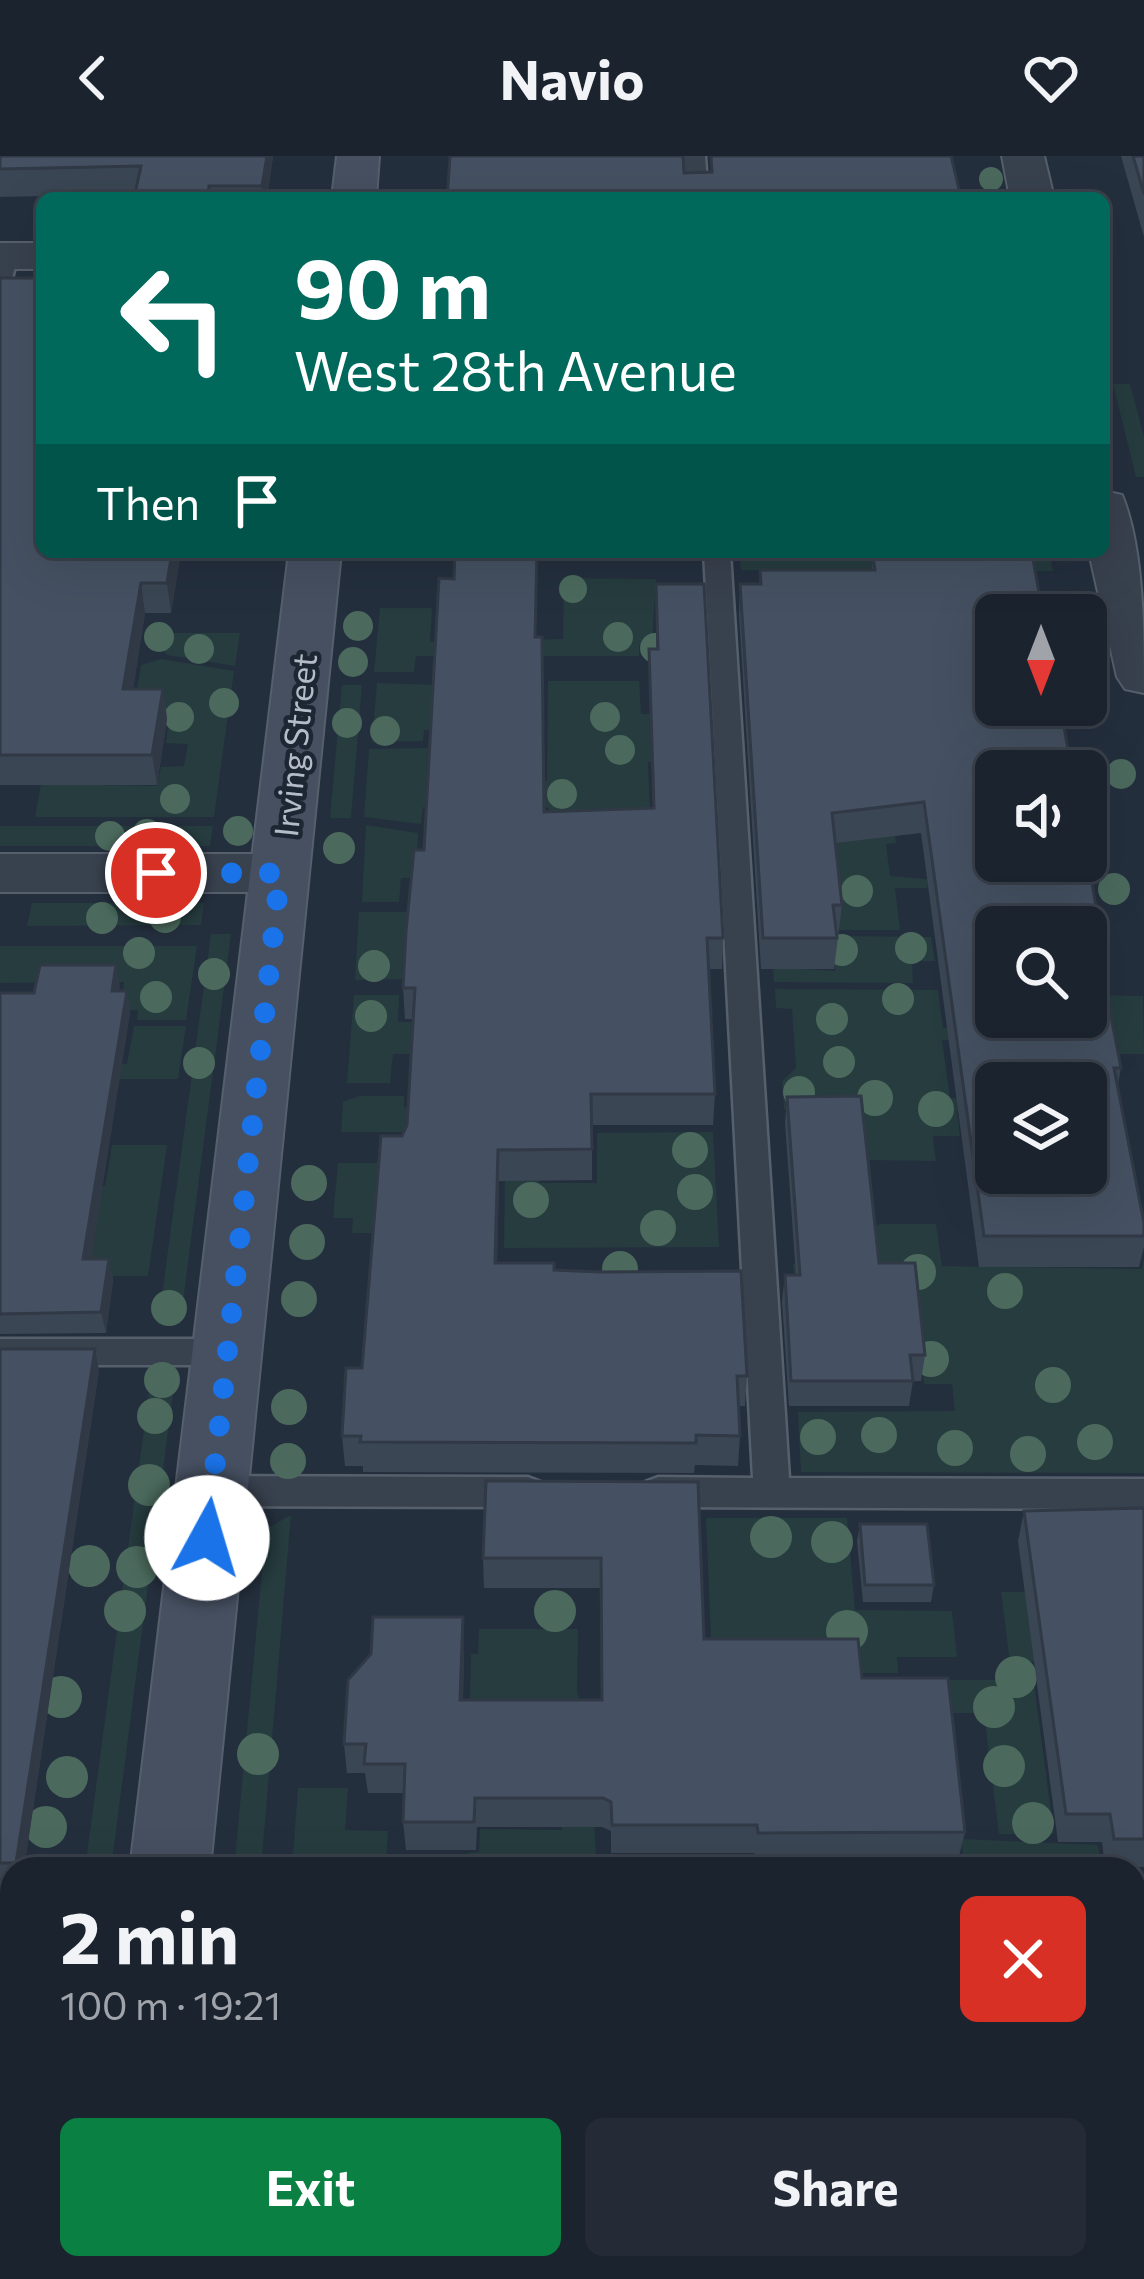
<!DOCTYPE html>
<html lang="en">
<head>
<meta charset="utf-8">
<style>
	body { margin:0; font-family:Commissioner,sans-serif; background:#242b36; color:#f1f3f6; height:100vh; display:flex; flex-direction:column; font-size:45px; white-space:nowrap }
	* { box-sizing:border-box; margin:0 }
	p { font-size:39px; color:#a0a4aa }
	.icon { flex:none; width:66px; height:66px; fill:none; stroke:currentColor; stroke-width:2; stroke-linecap:round; stroke-linejoin:round }
	.map { position:relative; flex:1; overflow:hidden }
	.side { position:absolute; left:0px; top:1701px; width:1146px; height:423px; display:flex; flex-direction:column; background:#1b232e; border-radius:36px 36px 0 0; box-shadow:0 12px 48px #0002,0 0 0 3px #39404a }
	.side>* { flex:none }
	.guide { position:absolute; left:36px; top:36px; width:1074px; height:366px; border-radius:18px; box-shadow:0 12px 48px #0002,0 0 0 3px #39404a; background:#00695c; color:#fff; overflow:hidden }
	.needle { width:78px; rotate:180deg }
	.tools { position:absolute; left:975px; top:438px; display:grid; gap:24px }
	.tools a { display:grid; place-items:center; width:132px; height:132px; border-radius:18px; background:#1b232e; box-shadow:0 12px 48px #0002,0 0 0 3px #39404a; font-size:60px }
	.pin { position:absolute; display:grid; place-items:center; width:102px; height:102px; color:#fff; margin:-51px; border:6px solid #fff; border-radius:50%; box-shadow:0 3px 12px #0007 }
	.me { position:absolute; width:132px; margin:-66px; rotate:6deg; stroke-linejoin:round; filter:drop-shadow(0 0 9px #0008) }
	.turn { display:flex; align-items:center; gap:42px; height:252px; padding:0 60px; font-size:54px }
	.turn .icon { width:156px; height:156px; stroke-width:2.5 }
	.turn b { display:block; font-size:84px; line-height:102px }
	.then { display:flex; align-items:center; height:114px; padding:0 60px; background:#0003; gap:24px; font-size:45px }
	.round { display:grid; place-items:center; flex:none; width:126px; height:126px; border-radius:18px; background:#242b36 }
	.overview { display:flex; align-items:center; justify-content:space-between; height:204px; padding:0 60px }
	h1 { font-size:72px; font-weight:700; line-height:90px }
	.cta { display:flex; gap:24px; margin-top:auto; padding:24px 60px }
	.cta a { flex:1; height:138px; border-radius:18px; background:#0b8043; color:#fff; font-size:48px; font-weight:700; line-height:138px; text-align:center }
	.cta a+a { background:#242b36; color:#f1f3f6 }
	header { display:flex; justify-content:space-between; align-items:center; height:156px; padding:0 60px; background:#1b232e; font-size:54px; font-weight:700 }
	.map>svg:first-child { display:block }
</style>
</head>
<body>
<header><svg class="icon" aria-label="back" viewBox="0 0 24 24"><path d="M15 5l-7 7 7 7"/></svg>Navio<svg class="icon" aria-label="heart" viewBox="0 0 24 24"><path d="M12 20l-8-8c-3-5 5-10 8-4 3-6 11-1 8 4z"/></svg></header>
<div class="map">
<svg width="1144" height="2123" viewBox="0 0 1144 2123">
	<rect width="100%" height="100%" fill="#242f3e"/>
	<path fill="#263c3f" d="M1113,228H1130L1144,281V321H1136Z
		M740,404L1051,405L1053,415L741,414Z
		M564,422L656,423L652,489H639V500H416L414,516H374L380,452H432L430,486L563,483Z
		M148,477H240L235,510L167,499Z
		M161,503L234,515L214,661H35L41,628L157,630L161,611L184,610L188,588L166,587L169,562H157L137,533L141,509Z
		M548,525H639L641,558H706L709,605L648,606L651,674L572,675L546,651H423L421,668L364,661L369,593L428,592L427,625H547Z
		M377,527L437,529L483,574H424L423,585L372,586Z
		M342,529H362L351,662H330Z
		M996,658L894,669L896,687L886,688L890,720L937,724L926,732H895L900,774H839L818,663Z
		M366,669L418,677L417,704L544,722H401L399,746H362Z
		M0,670H213L210,690H0Z
		M32,747H204L201,769L27,770Z
		M359,756H410L485,804H403L402,823L355,824Z
		M211,778H231L180,1168H158Z
		M833,780L931,781L935,805H912L913,827L774,826L773,811L835,815Z
		M0,790H197L186,864H137L138,854H120L124,826L0,827Z
		M775,833L938,834L943,872H1088L1090,884H942L950,942L996,944V955H957L960,980H933L936,1005L865,1004L859,953H784L782,925L796,912L792,853L776,852Z
		M354,839H399L398,866H570L587,898H393L390,927H347Z
		M1097,839L1143,840L1144,898H1109Z
		M134,870H186L178,923H114L104,908H127Z
		M359,940H404V951L544,976H341L343,946Z
		M713,976L719,1091L504,1092L505,1011H539V1027H597V977Z
		M112,989H167L148,1120H0L13,1029L105,1030Z
		M338,1007H381L396,1077H352L353,1062H333Z
		M880,1068H936L942,1110L1142,1113L1144,1103V1317L801,1316L798,1256L955,1255L952,1228H924L914,1140L795,1132L793,1108H875L872,1072Z
		M152,1214H176L111,1713H85Z
		M291,1359L261,1713H234L266,1373Z
		M706,1362H847L855,1454L952,1455L957,1501H897L898,1517H857L719,1676Z
		M1001,1436H1038L1144,1505L1031,1506L1054,1678H999L984,1557H949L863,1524H1012Z
		M479,1473H578L577,1535L589,1572L596,1701L676,1702V1713H465L467,1697L479,1696L480,1673L562,1674V1569L470,1547L471,1498H478Z
		M298,1632H348L345,1674L388,1675L386,1704H422V1713H292Z
		M961,1683L1098,1689L1101,1713H951L964,1709Z
		M1134,2070H1144V2123H648L647,2112H1134Z
		M255,2112H632V2123H254Z"/>
	<g fill="none" stroke-linecap="round" stroke-linejoin="round">
		<g stroke="#565f6c" stroke-width="5">
			<path id="lane" d="M683,0H705L708,42H686Z
				M7,93L18,100L11,126L0,133V95Z
				M704,396H730L789,1322L1144,1323V1353L658,1351L645,1346L640,1336L645,1326L658,1321L753,1322Z
				M0,1183H227L239,1187L244,1196L239,1205L227,1209H0Z
				M212,1320L528,1321L541,1326L546,1336L541,1346L528,1351L212,1350L199,1345L194,1335L199,1325Z"/>
		</g>
		<g stroke="#565f6c" stroke-width="4">
			<path id="street" d="M1002,0H1044L1054,42H1010Z
				M0,87H42V113H0Z
				M1104,335L1122,339C1144,392 1144,477 1144,537L1125,533L1117,521L1089,396H1104Z
				M0,698H279L300,703L308,717L300,731L279,736H0Z"/>
		</g>
		<g stroke="#565f6c" stroke-width="4">
			<path id="secondary" d="M337,0H379L376,42H332Z
				M289,396H341L210,1713H130Z
				M0,1864H12V1944H0Z
				M1134,1867H1144V1947H1134Z
				M80,2112H170L169,2123H79Z"/>
		</g>
		<use href="#lane" fill="#38414e" fill-rule="evenodd"/>
		<use href="#street" fill="#38414e" fill-rule="evenodd"/>
		<use href="#secondary" fill="#465061" fill-rule="evenodd"/>
	</g>
	<g fill="#4b6a5d">
		<circle cx="991" cy="23" r="12"/>
		<circle cx="573" cy="433" r="14"/>
		<circle cx="358" cy="470" r="15"/>
		<circle cx="159" cy="481" r="15"/>
		<circle cx="618" cy="481" r="15"/>
		<circle cx="655" cy="492" r="15"/>
		<circle cx="199" cy="493" r="15"/>
		<circle cx="353" cy="506" r="15"/>
		<circle cx="224" cy="547" r="15"/>
		<circle cx="179" cy="561" r="15"/>
		<circle cx="605" cy="561" r="15"/>
		<circle cx="347" cy="567" r="15"/>
		<circle cx="385" cy="575" r="15"/>
		<circle cx="620" cy="594" r="15"/>
		<circle cx="1121" cy="618" r="15"/>
		<circle cx="562" cy="638" r="15"/>
		<circle cx="175" cy="643" r="15"/>
		<circle cx="238" cy="675" r="15"/>
		<circle cx="147" cy="678" r="15"/>
		<circle cx="110" cy="680" r="15"/>
		<circle cx="339" cy="692" r="16"/>
		<circle cx="1114" cy="733" r="16"/>
		<circle cx="857" cy="735" r="16"/>
		<circle cx="165" cy="761" r="16"/>
		<circle cx="102" cy="762" r="16"/>
		<circle cx="911" cy="792" r="16"/>
		<circle cx="842" cy="794" r="16"/>
		<circle cx="139" cy="797" r="16"/>
		<circle cx="374" cy="810" r="16"/>
		<circle cx="214" cy="818" r="16"/>
		<circle cx="156" cy="841" r="16"/>
		<circle cx="898" cy="843" r="16"/>
		<circle cx="371" cy="860" r="16"/>
		<circle cx="832" cy="863" r="16"/>
		<circle cx="839" cy="906" r="16"/>
		<circle cx="199" cy="907" r="16"/>
		<circle cx="799" cy="936" r="16"/>
		<circle cx="875" cy="942" r="18"/>
		<circle cx="936" cy="953" r="18"/>
		<circle cx="690" cy="994" r="18"/>
		<circle cx="309" cy="1027" r="18"/>
		<circle cx="695" cy="1036" r="18"/>
		<circle cx="531" cy="1044" r="18"/>
		<circle cx="658" cy="1072" r="18"/>
		<circle cx="307" cy="1086" r="18"/>
		<circle cx="620" cy="1113" r="18"/>
		<circle cx="918" cy="1116" r="18"/>
		<circle cx="1005" cy="1135" r="18"/>
		<circle cx="299" cy="1143" r="18"/>
		<circle cx="169" cy="1152" r="18"/>
		<circle cx="931" cy="1203" r="18"/>
		<circle cx="162" cy="1224" r="18"/>
		<circle cx="1053" cy="1229" r="18"/>
		<circle cx="289" cy="1251" r="18"/>
		<circle cx="155" cy="1260" r="18"/>
		<circle cx="879" cy="1279" r="18"/>
		<circle cx="818" cy="1281" r="18"/>
		<circle cx="1095" cy="1286" r="18"/>
		<circle cx="955" cy="1292" r="18"/>
		<circle cx="1028" cy="1298" r="18"/>
		<circle cx="288" cy="1305" r="18"/>
		<circle cx="149" cy="1329" r="21"/>
		<circle cx="771" cy="1381" r="21"/>
		<circle cx="832" cy="1386" r="21"/>
		<circle cx="89" cy="1410" r="21"/>
		<circle cx="137" cy="1411" r="21"/>
		<circle cx="125" cy="1455" r="21"/>
		<circle cx="555" cy="1455" r="21"/>
		<circle cx="847" cy="1475" r="21"/>
		<circle cx="1016" cy="1521" r="21"/>
		<circle cx="61" cy="1541" r="21"/>
		<circle cx="994" cy="1551" r="21"/>
		<circle cx="258" cy="1598" r="21"/>
		<circle cx="1004" cy="1610" r="21"/>
		<circle cx="67" cy="1621" r="21"/>
		<circle cx="1033" cy="1667" r="21"/>
		<circle cx="46" cy="1671" r="21"/>
	</g>
	<path fill="#3b4654" d="M0,0H273L267,42H134L135,38L0,41Z
		M1121,0H1144V81Z
		M0,122L42,396H181L171,457H145L133,533H163L167,563L157,629H0Z
		M873,402L1096,751L1093,768L1121,912L1118,928L1144,1067V1091L1139,1111H979L921,677L835,687L842,749L834,813H761L739,459L740,428H759L760,414H872Z
		M454,423L536,481L544,656L653,652L649,524V493H656V428L723,782L722,813H709L715,938L713,969H592V1024L499,1025L497,1107L554,1114L747,1220L745,1250H739L740,1280L738,1310L695,1309L694,1317L363,1316V1310H345L342,1280L362,1212L402,980L407,969L413,863H405L403,832L424,694Z
		M116,809L119,835H127L130,856L91,1103H109L113,1124L106,1177L0,1178V837H34Z
		M787,941L879,1107L925,1199L921,1225H913L909,1250H789L782,1145L785,1119H796L785,967Z
		M0,1193L99,1214L24,1713H12V1726H0Z
		M698,1326L704,1483L862,1522L965,1676L958,1704L755,1706L754,1697H611V1675L602,1671H477L476,1694H406L403,1666L404,1637H368L365,1617H347L344,1588L464,1491L463,1544H601L600,1432H484L483,1402Z
		M1144,1352V1711H1105L1102,1686H1058L1018,1385L1024,1355Z
		M860,1368L934,1429L931,1446H863L857,1385Z"/>
	<path fill="#303945" d="M267,0H273L267,42H263L262,30Z
		M172,396H181L171,457L167,427Z
		M141,427L145,457L128,563L123,533Z
		M163,533L167,563L157,629L152,599Z
		M116,809L120,830L116,856L112,835Z
		M127,835L130,856L88,1124L83,1103Z
		M498,994L499,1025L496,1138L495,1107Z
		M109,1103L113,1124L106,1177L101,1156Z
		M95,1193L99,1214L24,1713H18L16,1707Z
		M463,1461L464,1491L462,1573L460,1544Z"/>
	<path fill="#455162" stroke="#303945" stroke-width="3" fill-rule="evenodd" d="M0,0H267L262,30H209L208,42H134L141,10L0,13Z
		M450,0H683L684,17L712,16L711,0H951L961,42H447Z
		M1133,0H1144V38Z
		M0,122H42V396H172L167,427H141L123,533H163L152,599H0Z
		M455,396H537L535,481H542L544,656L654,652L649,493H658L656,428H704L723,782H707L715,938H591L592,993L498,994L495,1107H554V1114L600,1116L741,1115L747,1220H737L740,1280L696,1279V1287L360,1286L361,1280H342L346,1212H362L381,980H402L407,969L415,832H403L406,775L414,694H424L439,422L454,423Z
		M900,396H997L1033,403L1043,459H996V549H1060L1072,615H996V705H1086V690L1096,751H1090L1121,912H1114L1144,1067V1080H984L924,646L832,657L842,749H833L837,782H763L740,428H761L760,414H875L873,402ZM996,771H1086V861H996ZM996,927H1086V1017H996Z
		M40,809H116L112,835H127L83,1103H109L101,1156L0,1158V837H34Z
		M861,940L879,1107H915L925,1199H910L913,1225H791L785,1119H800L787,941Z
		M0,1193H95L16,1707H0Z
		M486,1325L698,1326L704,1483H858L862,1522H948L965,1676L758,1677L757,1669H612L611,1646L603,1642H475L474,1666H403L405,1608H364L366,1588H344L348,1524L371,1498L373,1461H463L460,1544H602L601,1402H483Z
		M1144,1352V1683H1114L1110,1658H1066L1024,1355Z
		M860,1368H927L934,1429H865Z
		M758,2120L863,2122V2123H758Z
		M987,2120H1065V2123H987Z
		M636,2122V2123H566Z"/>
	<g fill="none" stroke-linecap="round" stroke-linejoin="round">
		<path stroke="#1a73e8" stroke-width="21" stroke-dasharray="0 37.8" d="M156,717H280L207,1382"/>
	</g>
	<g text-anchor="middle" dominant-baseline="central" stroke-width="9" stroke-linejoin="round" paint-order="stroke">
		<g font-size="33" fill="#b4bcc9" stroke="#1d2633">
			<text transform="translate(294 589) rotate(-84)">Irving Street</text>
		</g>
	</g>
</svg>
<div class="tools">
<a><svg class="needle" viewBox="-14 -14 28 28"><path d="M0-13l5 13h-10z" fill="#e53935"/><path d="M0 13l5-13h-10z" fill="#a0a4aa"/></svg></a>
<a><svg class="icon" aria-label="sound" viewBox="0 0 24 24"><path d="M4 9h4l5-4v14l-5-4H4zM17 9q2 3 0 6"/></svg></a>
<a><svg class="icon" aria-label="search" viewBox="0 0 24 24"><circle cx="10" cy="10" r="6"/><path d="M15 15l6 6"/></svg></a>
<a><svg class="icon" aria-label="layers" viewBox="0 0 24 24"><path d="M12 4l9 5-9 5-9-5zM3 14l9 5 9-5"/></svg></a>
</div>
<div class="pin" style="left:156px;top:717px;background:#d93025"><svg class="icon" aria-label="arrive" viewBox="0 0 24 24"><path d="M6 21V4h12l-3 4 3 4H6"/></svg></div>
<svg class="me" style="left:207px;top:1382px" viewBox="-20 -20 40 40"><circle r="19" fill="#fff"/><path d="M0-13L10 11 0 6-10 11z" fill="#1a73e8"/></svg>
<div class="guide">
<div class="turn"><svg class="icon" aria-label="left" viewBox="0 0 24 24"><path d="M17 20v-9H6M10 6l-5 5 5 5"/></svg><div><b>90 m</b>West 28th Avenue</div></div>
<div class="then">Then<svg class="icon" aria-label="arrive" viewBox="0 0 24 24"><path d="M6 21V4h12l-3 4 3 4H6"/></svg></div>
</div>
<section class="side">
<div class="overview"><div><h1>2 min</h1><p>100 m · 19:21</p></div><a class="round" style="background:#d93025;color:#fff"><svg class="icon" aria-label="close" viewBox="0 0 24 24"><path d="M6 6l12 12M18 6L6 18"/></svg></a></div>
<div class="cta"><a>Exit</a><a>Share</a></div>
</section>
</div>
</body>
</html>
